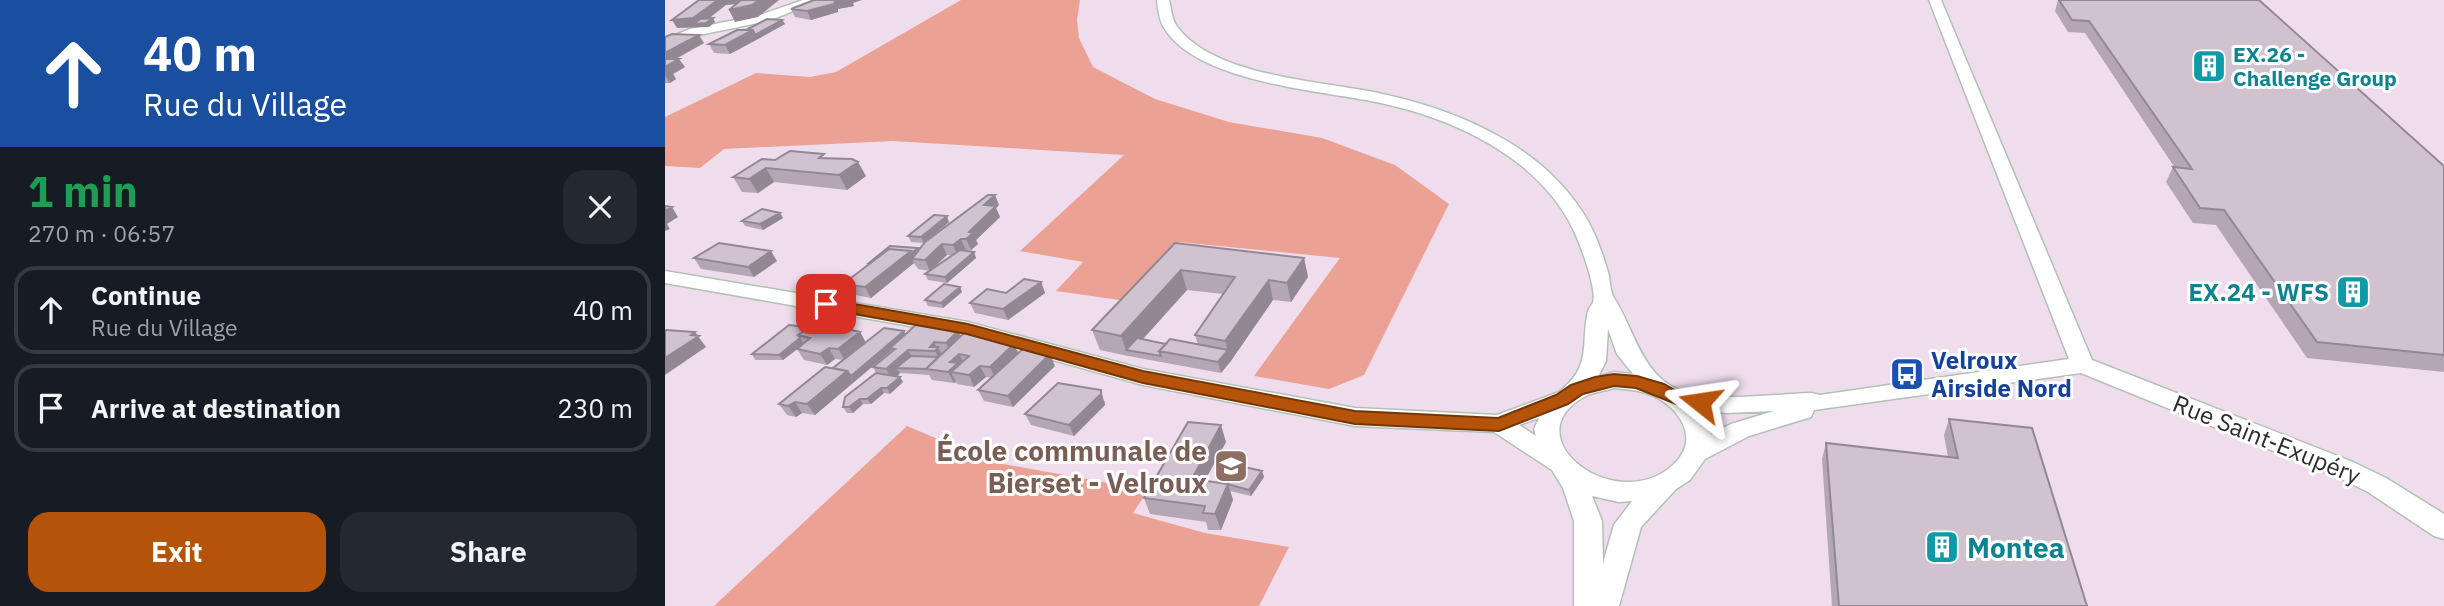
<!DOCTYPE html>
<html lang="en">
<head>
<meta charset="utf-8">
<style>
	body { margin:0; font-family:"IBM Plex Sans",sans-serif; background:#242831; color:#f1f3f6; height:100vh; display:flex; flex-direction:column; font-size:26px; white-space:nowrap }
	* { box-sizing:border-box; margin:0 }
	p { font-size:23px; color:#9ea1a6 }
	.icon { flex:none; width:38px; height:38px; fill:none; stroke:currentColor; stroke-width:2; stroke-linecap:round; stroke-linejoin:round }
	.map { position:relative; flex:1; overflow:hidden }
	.sheet { display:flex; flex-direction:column; background:#171b24; width:665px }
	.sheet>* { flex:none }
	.top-card { background:#1a4fa0; color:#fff; overflow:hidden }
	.pin { position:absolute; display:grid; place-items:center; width:60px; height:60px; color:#fff; margin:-30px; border-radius:14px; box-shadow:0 4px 10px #0006 }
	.me { position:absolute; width:77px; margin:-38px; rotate:285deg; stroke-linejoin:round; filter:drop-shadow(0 0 5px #0008) }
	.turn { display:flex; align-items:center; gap:24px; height:147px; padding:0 28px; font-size:32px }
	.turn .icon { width:91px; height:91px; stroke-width:2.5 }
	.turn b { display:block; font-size:49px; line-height:60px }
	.round { display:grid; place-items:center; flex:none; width:74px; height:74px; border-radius:21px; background:#242831 }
	.overview { display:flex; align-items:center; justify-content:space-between; height:119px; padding:0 28px }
	h1 { font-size:42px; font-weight:700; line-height:52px; color:#1e9e55 }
	.button { display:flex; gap:14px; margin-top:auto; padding:14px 28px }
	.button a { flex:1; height:80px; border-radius:21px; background:#b45309; color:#fff; font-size:28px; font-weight:700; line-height:80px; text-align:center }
	.button a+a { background:#242831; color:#f1f3f6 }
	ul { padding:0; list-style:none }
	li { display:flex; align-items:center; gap:21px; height:88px; margin:0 14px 10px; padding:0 14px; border:4px solid #363941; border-radius:21px }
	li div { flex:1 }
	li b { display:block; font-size:26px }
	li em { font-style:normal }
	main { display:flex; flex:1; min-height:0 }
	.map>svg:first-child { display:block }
</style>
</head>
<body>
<main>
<section class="sheet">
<div class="top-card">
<div class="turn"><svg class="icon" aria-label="ahead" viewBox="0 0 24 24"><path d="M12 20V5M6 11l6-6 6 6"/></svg><div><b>40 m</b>Rue du Village</div></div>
</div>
<div class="overview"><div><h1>1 min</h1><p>270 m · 06:57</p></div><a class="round"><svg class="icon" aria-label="close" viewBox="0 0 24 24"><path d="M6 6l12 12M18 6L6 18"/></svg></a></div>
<ul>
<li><svg class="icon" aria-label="ahead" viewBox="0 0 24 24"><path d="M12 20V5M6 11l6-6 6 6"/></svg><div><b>Continue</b><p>Rue du Village</p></div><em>40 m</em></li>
<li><svg class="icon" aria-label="arrive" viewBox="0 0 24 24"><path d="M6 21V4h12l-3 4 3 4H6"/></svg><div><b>Arrive at destination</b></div><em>230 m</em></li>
</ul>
<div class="button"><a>Exit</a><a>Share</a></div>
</section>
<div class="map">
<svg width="1779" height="606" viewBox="0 0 1779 606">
	<rect width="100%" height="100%" fill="#efddee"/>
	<path fill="#eba194" d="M296,0H415L412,20L414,38L428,67L490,99L564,122L657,138L730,165L784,204L699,375L664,389L589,376L675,258L514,242L462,301L391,291L418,262L355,251L459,155L228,141L59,149L35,168L0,166V117L91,73L145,77L171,72Z
		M242,426L327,462L483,490L468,513L540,533L624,547L594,606H49Z"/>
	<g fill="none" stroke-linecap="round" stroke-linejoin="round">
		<g stroke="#b1c1b6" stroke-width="3">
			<path id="minor" d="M138,0H156L103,21L34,35L0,48V39L25,29L95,15Z
				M492,0H504C506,8 507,19 511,25C547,77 657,81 713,93C755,102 796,115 833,136C870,156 903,185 924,223C932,238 938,255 943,272C945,279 945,292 949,298C969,328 975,373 1014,390C1046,403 1110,394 1146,393L1155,395L1404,359L1264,0H1276L1427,360L1688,462L1721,478L1779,514V539L1769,536L1703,492L1670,476L1416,373L1149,410L1146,417L1084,436L1040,459L1025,480L1011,489L976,527L954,606H909V521L898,488L887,470L829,432L690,426L478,385L302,336L0,283V271L303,322L478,369L690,408L832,415L894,392C928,365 915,346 923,311C924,308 927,305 928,302C932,288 915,244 909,231C873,155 784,116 706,101C651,90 528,81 498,26C494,19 493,8 492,0ZM943,329L952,354L968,374L949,372L933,377L941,361ZM949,388C960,389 971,390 981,393C1012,403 1038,438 1008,465C950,517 847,437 919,397C927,392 940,391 949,388ZM1036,410L1061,413L1109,411L1066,424L1046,434L1044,423ZM874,418L869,429L871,436L854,425ZM927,496L954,502L967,501L949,525L938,563L937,521Z"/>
		</g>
		<use href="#minor" fill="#fff" fill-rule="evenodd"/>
	</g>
	<path fill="#b4a7b3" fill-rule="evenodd" d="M1393,0H1594L1779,166V372L1642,358L1551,225L1528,223L1501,182L1508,167L1510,168L1420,33L1403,32L1390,11Z
		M188,3L189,6L173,9V12L146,20L130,17L126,9Z
		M117,20L120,24L65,54L49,53L44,44L81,30Z
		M0,37L39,43L11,59L20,67L8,74L11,79L5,83H0Z
		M161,158L201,176L182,190L109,182L93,193L77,192L68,177L110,160Z
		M334,205L331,208L335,217L311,240L313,244L306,250L299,251L309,252L311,258L282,283L263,280L260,274L288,255H282L265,271L253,269L249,263L206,298L185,294L178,284L253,248L254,250Z
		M115,213L118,218L98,230L80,226L77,221Z
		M284,222L259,243L246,242L243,236Z
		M510,243L639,258L643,277L626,302L608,300L556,373L463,356L435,350L427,330ZM522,290L558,294L530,335L533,345L501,344L478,339Z
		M29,258L112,261L89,277L36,269Z
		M376,282L380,293L343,320L310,313L305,303L341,293Z
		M295,287L297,292L278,308L263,306L260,300Z
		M140,327L142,329L195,332L201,343L241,334L293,331L296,336L349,344L353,353L390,366L348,407L319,401L313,390L327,378L321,377L309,387L292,384L291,382L289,383L267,380L264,375L235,373L232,376L238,382L225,394L219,393L206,404H198L188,413H182L178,407L211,373L208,367L227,351V350L150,415L137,413L131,417L122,415L114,404L179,360L170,359L162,365L139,360L132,349L118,360H90L87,354Z
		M440,401V405L409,436L366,425L360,414Z
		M1284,419L1422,606H1167L1157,459L1161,443L1283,457L1279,435Z
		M561,442L540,480L563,484L597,471L599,477L586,496L565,491L568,500L556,530H543L541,522L485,514L479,498Z"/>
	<path fill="#928892" d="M38,0H114L93,17L70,22L64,10L90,3L61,5L38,23L48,18L50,22L44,27L12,28L7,20Z
		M173,0H197L188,3L189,6L173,9V12L146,20L142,11Z
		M117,20L120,24L93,39L90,35Z
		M88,30L93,39L65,54L60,45Z
		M34,35L39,43L1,64L0,53Z
		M14,59L20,67L8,74L11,79L5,83L0,75V67Z
		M193,162L201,176L182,190L174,175Z
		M101,168L109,182L93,193L84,179Z
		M330,195L334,205L331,208L335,217L311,240L313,244L306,250L301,239L304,232L319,205Z
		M7,207L13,217L2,224L5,229L0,231V211Z
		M115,213L118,218L98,230L95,224Z
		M282,216L284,222L259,243L256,237Z
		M296,239L301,250L293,256L288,245Z
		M277,244L282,255L265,271L260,260Z
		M253,248L255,253L247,259L249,263L206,298L200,287L246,251Z
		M106,251L112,261L89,277L83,267Z
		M309,252L311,258L282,283L280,277Z
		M639,258L643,277L626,302L622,283Z
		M516,270L522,290L467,351L461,350L456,336Z
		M604,280L608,300L566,361L560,341Z
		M376,282L380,293L343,320L338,309Z
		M295,287L297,292L278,308L276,303Z
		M239,331L242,337L225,348L227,350L189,382L186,376Z
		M293,331L299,342L286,354L281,343Z
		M30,332L41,347L0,375V358Z
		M195,332L201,343L180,360L173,349Z
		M135,338L139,344L118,360L114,355Z
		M269,342L272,348L273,347L279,358L273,357L270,351L265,347Z
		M349,344L354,355L330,378L325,367Z
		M164,348L170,359L162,365L155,354Z
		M243,350L249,361L231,368L235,373L227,380L221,369Z
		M563,350L566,361L556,373L553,362Z
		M294,354L300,365L286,372L291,382L289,383L283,372L285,362Z
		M385,354L390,366L348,407L343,396Z
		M315,366L321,377L309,387L304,375Z
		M182,371L189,382L150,415L142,404Z
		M235,377L238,382L225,394L222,388Z
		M216,388L219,393L206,404L202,399Z
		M436,390L440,405L409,436L404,425Z
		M195,399L198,404L188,413L184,407Z
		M130,402L137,413L131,417L123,406Z
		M556,425L561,442L532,495L527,479Z
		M597,471L599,477L586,496L584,490Z
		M563,484L568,500L556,530L550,514Z"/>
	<path fill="#d1c2d0" stroke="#928892" stroke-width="2" d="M34,0H53L28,18L7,20Z
		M76,0H94L87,5L64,10Z
		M149,0H173L170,1L169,4L142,11L126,9Z
		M1394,0H1594L1779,166V355L1652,342L1559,210L1535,208L1508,167L1527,169L1424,21L1407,20Z
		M48,18L41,23L29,24L35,19Z
		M102,19L117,20L90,35L88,30H81Z
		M72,30H88L60,45L44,44Z
		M7,34L34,35L0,53V37Z
		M0,59H14L0,67Z
		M125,151L159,154L154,158L187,159L193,162L174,175L101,168L84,179L68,177L97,159L110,160Z
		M323,195H330L319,205L331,206L304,232L308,233L301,239H296L288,245L277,244L260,260L247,259L260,242Z
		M0,206L7,207L0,211Z
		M97,209L115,213L95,224L77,221Z
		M269,215L282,216L256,237L243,236Z
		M54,243L106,251L83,267L29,258Z
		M510,243L639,258L622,283L604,280L560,341L530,335L570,277L516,270L456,336L427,330Z
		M225,246L253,248L247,253L246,251L224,249L205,263H204Z
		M224,249L246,251L200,287L178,284Z
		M295,250L309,252L280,277L260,274Z
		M359,279L376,282L338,309L305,303L322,289L341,293Z
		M279,284L295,287L276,303L260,300Z
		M153,322L195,332L173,349L164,348L155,354L132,349L145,338L133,335Z
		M253,323L293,331L281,343L269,342L265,347H273L270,351L243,350L221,369L208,367L230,349L225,348Z
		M124,325L140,327L136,330L139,331L133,335L135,338L114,355L87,354Z
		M219,328L239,331L186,376L182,371L168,368Z
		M1,330L30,332L26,335L34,336L0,358V331Z
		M299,333L349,344L325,367L315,366L304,375L286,372L304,356L294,354L285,362L293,363L283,372L261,369Z
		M472,338L501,344L494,351L496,356L461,350Z
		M505,339L563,350L553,362L494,351Z
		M360,347L385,354L343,396L313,390Z
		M246,356L273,357L261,369H262L231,368Z
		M160,367L182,371L142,404L130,402L123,406L114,404Z
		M211,373L235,377L222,388H216L202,399H195L184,407H178L180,397Z
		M393,383L436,390V394L404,425L360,414Z
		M1284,419L1367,428L1422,606H1174L1161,443L1293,458Z
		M523,422L556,425L527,479L563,484L550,514L538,513L540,506L479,498Z
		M575,466L597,471L584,490L562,484Z"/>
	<path fill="#b45309" stroke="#753606" stroke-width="2" d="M161,299L303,324L478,371L690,411L833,418L891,395L906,385L930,377L949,374L972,376L999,384L1015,393L1042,398L1044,402L1042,407L1035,408L1011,404L971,388L949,386L918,394L903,404L834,431L690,424L478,383L302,334L155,308L153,304Z"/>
	<defs>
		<g id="building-square" transform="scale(1.75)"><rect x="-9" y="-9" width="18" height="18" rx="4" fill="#0f9aa8" stroke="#fff"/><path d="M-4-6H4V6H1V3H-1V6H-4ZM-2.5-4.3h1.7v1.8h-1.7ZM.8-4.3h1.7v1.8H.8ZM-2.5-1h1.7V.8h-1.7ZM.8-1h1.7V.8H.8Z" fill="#fff"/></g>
		<g id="bus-square" transform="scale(1.75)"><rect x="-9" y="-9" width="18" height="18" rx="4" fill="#1a4fb4" stroke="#fff"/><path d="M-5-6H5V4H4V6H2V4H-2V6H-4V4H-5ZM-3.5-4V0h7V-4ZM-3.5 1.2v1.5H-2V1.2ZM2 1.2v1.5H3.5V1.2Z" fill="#fff"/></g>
		<g id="school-square" transform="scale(1.75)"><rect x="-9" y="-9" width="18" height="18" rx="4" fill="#8d6e63" stroke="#fff"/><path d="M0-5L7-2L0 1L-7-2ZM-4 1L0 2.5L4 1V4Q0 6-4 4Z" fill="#fff"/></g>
	</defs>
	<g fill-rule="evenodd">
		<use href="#building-square" x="1544" y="66"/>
		<use href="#building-square" x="1688" y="292"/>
		<use href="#bus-square" x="1242" y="374"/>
		<use href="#school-square" x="566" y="466"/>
		<use href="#building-square" x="1277" y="547"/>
	</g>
	<g text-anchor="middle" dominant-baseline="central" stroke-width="6" stroke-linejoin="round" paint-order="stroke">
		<g font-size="21" font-weight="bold" fill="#0d838f" stroke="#fff" text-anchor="start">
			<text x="1568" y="54">EX.26 -<tspan x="1568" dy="24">Challenge Group</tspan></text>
		</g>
		<g font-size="24" font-weight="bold" fill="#0d838f" stroke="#fff" text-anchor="end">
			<text x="1664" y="292">EX.24 - WFS</text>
		</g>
		<g font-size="24" font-weight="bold" fill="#164399" stroke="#fff" text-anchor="start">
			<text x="1266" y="360">Velroux<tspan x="1266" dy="28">Airside Nord</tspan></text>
		</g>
		<g font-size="24" fill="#2c2c2c" stroke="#fff">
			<text transform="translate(1602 439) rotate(22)">Rue Saint-Exupéry</text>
		</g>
		<g font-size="28" font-weight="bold" fill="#785e54" stroke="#fff" text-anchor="end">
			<text x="542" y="450">École communale de<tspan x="542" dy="32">Bierset - Velroux</tspan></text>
		</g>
		<g font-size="28" font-weight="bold" fill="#0d838f" stroke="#fff" text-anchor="start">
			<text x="1302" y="547">Montea</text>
		</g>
	</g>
</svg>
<div class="pin" style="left:161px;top:304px;background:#d93025"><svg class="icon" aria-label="arrive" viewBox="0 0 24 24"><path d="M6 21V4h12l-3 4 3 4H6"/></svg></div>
<svg class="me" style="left:1035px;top:402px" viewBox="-20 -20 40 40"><path d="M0-17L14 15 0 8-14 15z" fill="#b45309" stroke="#fff" stroke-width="4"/></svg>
</div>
</main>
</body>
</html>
